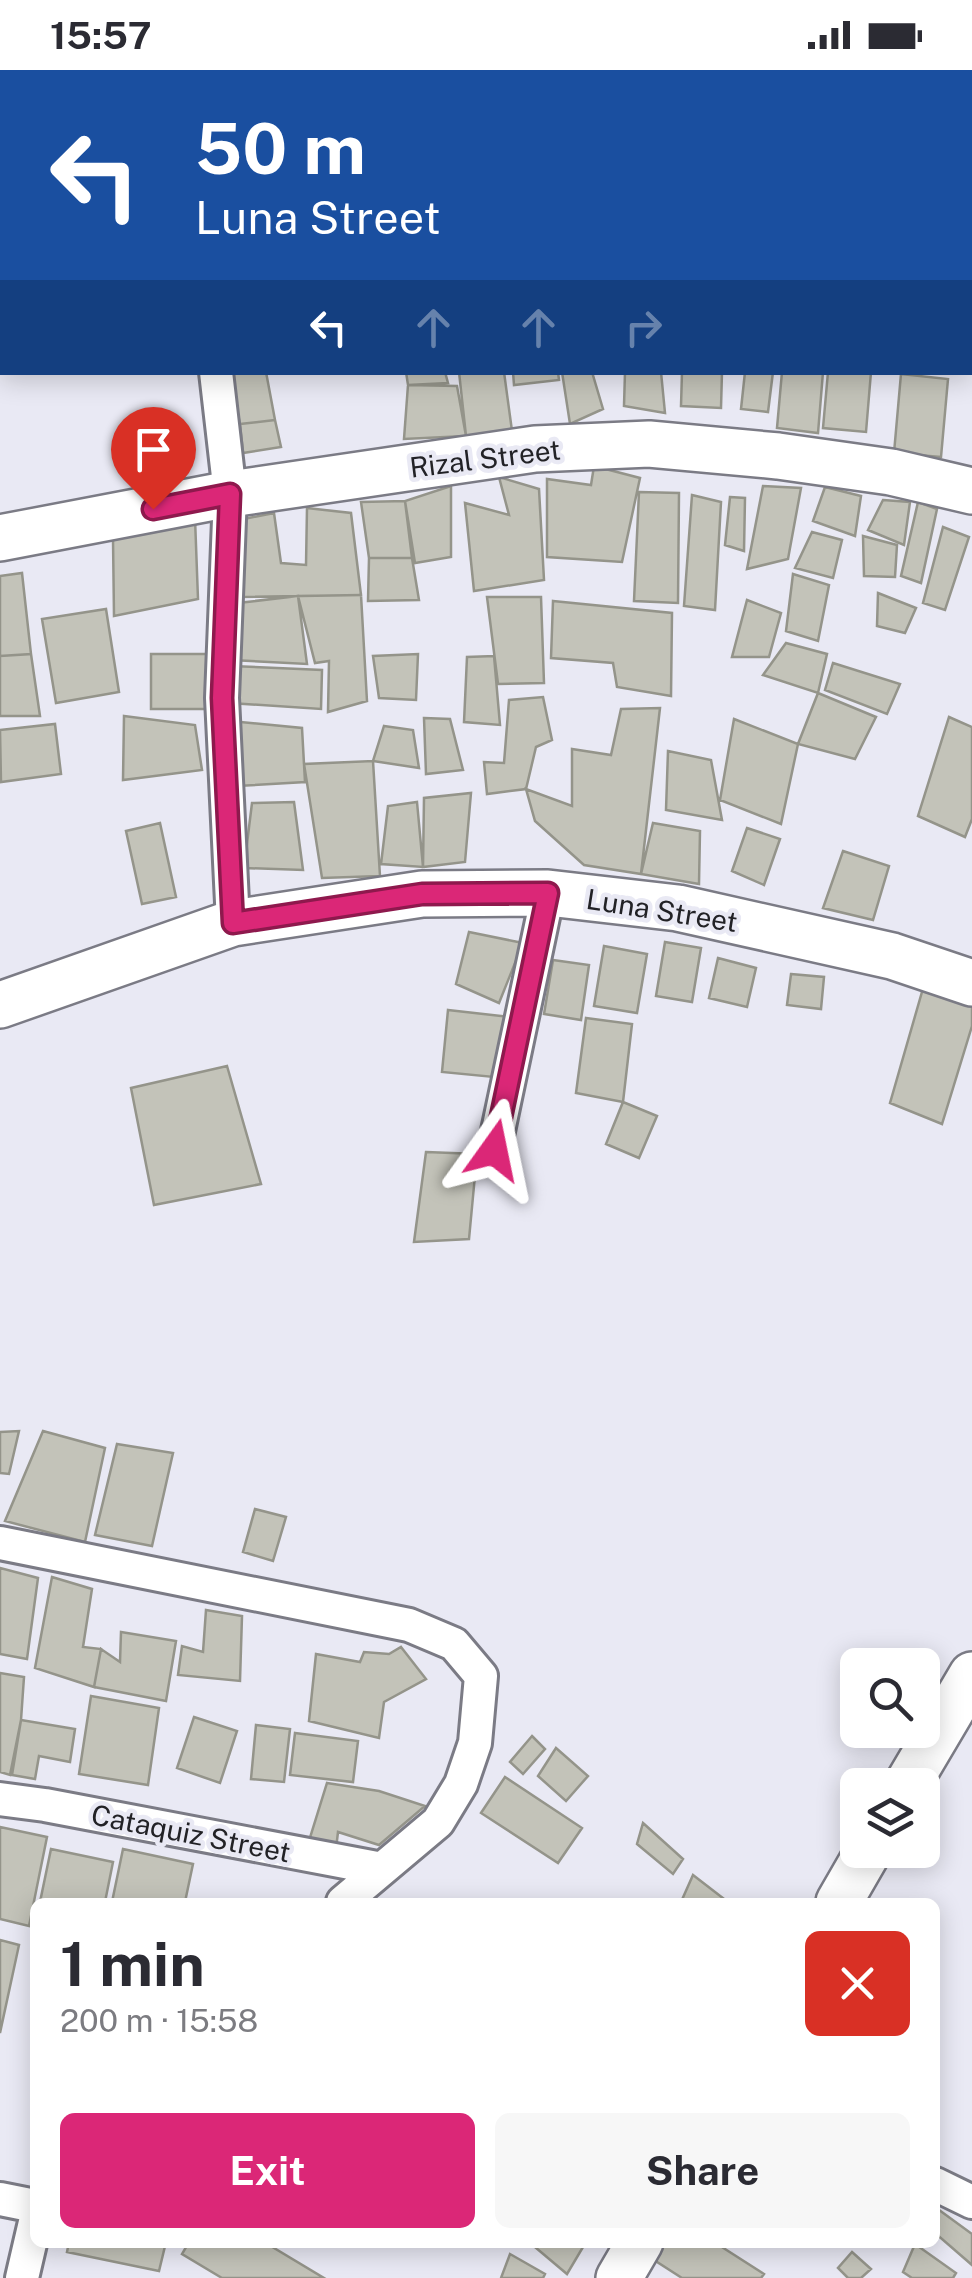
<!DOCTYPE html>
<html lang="en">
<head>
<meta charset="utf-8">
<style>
	body { margin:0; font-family:"Public Sans",sans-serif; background:#f7f7f7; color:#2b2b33; height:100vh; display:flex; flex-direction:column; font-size:38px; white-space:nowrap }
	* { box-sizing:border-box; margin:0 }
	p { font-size:32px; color:#7c7c81 }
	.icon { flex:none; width:55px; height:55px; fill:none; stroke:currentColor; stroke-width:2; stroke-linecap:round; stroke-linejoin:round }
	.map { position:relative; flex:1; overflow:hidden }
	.panel { position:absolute; left:30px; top:1828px; width:910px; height:350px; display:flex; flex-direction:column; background:#fff; border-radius:15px; box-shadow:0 5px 25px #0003 }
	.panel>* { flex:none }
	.guide { position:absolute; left:0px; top:0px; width:972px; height:305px; box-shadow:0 5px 25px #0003; background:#1a4fa0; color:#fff; overflow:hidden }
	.tools { position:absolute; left:840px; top:1578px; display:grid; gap:20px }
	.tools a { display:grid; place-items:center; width:100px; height:100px; border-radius:15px; background:#fff; box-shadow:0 5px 25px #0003; font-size:50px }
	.pin { position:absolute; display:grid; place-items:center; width:85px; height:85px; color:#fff; margin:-102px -42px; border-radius:50% 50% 50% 0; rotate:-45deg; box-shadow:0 0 10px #0007 }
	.pin .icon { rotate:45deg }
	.me { position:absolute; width:110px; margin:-55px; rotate:12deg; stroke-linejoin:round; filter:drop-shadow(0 0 8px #0008) }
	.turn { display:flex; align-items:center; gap:35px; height:210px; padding:0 30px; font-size:45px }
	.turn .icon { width:130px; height:130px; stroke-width:2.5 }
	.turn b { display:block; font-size:70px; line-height:85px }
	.lanes { display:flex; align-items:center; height:95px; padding:0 30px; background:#0003; justify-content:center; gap:50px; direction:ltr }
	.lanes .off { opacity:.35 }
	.round { display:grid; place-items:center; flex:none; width:105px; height:105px; border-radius:15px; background:#f7f7f7 }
	.overview { display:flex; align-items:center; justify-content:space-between; height:170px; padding:0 30px }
	h1 { font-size:60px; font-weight:700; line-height:75px }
	.action { display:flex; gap:20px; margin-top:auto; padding:20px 30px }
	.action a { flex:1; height:115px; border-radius:15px; background:#db2777; color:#fff; font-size:40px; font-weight:700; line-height:115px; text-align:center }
	.action a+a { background:#f7f7f7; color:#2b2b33 }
	.status { display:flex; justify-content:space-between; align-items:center; height:70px; padding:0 50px; background:#fff; direction:ltr }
	.status svg { height:28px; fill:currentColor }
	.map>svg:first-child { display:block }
</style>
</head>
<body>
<div class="status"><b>15:57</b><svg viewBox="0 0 49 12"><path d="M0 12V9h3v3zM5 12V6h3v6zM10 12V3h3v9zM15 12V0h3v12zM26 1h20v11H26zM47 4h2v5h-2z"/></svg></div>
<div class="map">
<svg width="972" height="2208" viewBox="0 0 972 2208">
	<rect width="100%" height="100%" fill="#e9e9f4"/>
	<path fill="#c3c3b9" stroke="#94948a" stroke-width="2.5" d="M229,302H266L275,350L240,354Z
		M406,302H445L448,313L408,315Z
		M459,302H504L512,361L466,366Z
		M513,302H558L559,310L514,315Z
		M562,302H592L603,339L570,354Z
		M625,302H661L665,343L624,336Z
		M682,302H722L721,338L681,336Z
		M745,302H773L768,342L741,339Z
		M782,302H823L818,363L777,358Z
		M828,302H871L866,362L823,358Z
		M901,304L948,309L941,387L894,383Z
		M408,315L457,316L466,366L404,369Z
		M275,350L281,377L243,383L240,354Z
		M594,396L640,408L622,492L547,487V409L591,415Z
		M499,407L539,419L544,510L474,521L465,433L509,445Z
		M451,416V487L415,493L405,431Z
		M763,416L801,418L788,489L747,499Z
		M825,417L861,426L855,466L813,451Z
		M639,422L679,423L678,533L634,531Z
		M692,425L721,432L715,540L684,536Z
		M730,427L745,428L744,481L725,475Z
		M883,430L910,432L904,475L868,460Z
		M405,431L412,488H369L361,432Z
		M918,432L937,439L921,513L901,506Z
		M307,438L351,443L361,525L233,527L229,452L274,443L281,493L306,495Z
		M195,448L198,529L114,546L113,469Z
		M943,457L969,467L945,540L923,533Z
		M812,462L842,470L833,508L795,498Z
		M863,466L897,475L895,507L864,506Z
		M369,488H412L419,530L368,531Z
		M22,503L31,584L0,586V506Z
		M793,504L829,515L818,571L786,561Z
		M878,523L916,538L905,563L877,556Z
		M361,525L367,631L328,642L329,591L315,593L298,526Z
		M298,526L307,594L232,590L238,533Z
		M487,527H541L544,613L498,614Z
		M747,530L781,543L769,587H732Z
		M553,531L672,543L671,626L617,617L613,593L551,588Z
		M106,539L119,622L56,633L42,549Z
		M786,573L827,584L818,623L763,605Z
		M31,584L40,646H0V586Z
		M151,584H211V639H151Z
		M418,584L416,630L379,628L373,586Z
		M494,586L500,655L464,652L467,587Z
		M833,593L900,614L887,644L825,620Z
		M231,596L322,600L321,639L230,633Z
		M818,623L876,647L855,689L798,674Z
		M543,627L552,670L536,677L526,719L487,724L484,692L504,693L509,630Z
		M660,638L641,804L584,795L535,751L526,719L572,736V679L611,685L621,639Z
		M124,646L195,655L202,700L123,710Z
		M949,647L972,657V749L965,767L918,746Z
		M424,648L450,649L463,700L426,704Z
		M734,649L798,674L781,754L720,730Z
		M230,651L302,658L305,712L237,716Z
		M55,654L61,704L1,712L0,660Z
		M384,656L413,660L419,698L373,691Z
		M668,681L711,690L722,750L666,740Z
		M373,691L380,806L322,808L304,694Z
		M471,723L465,792L423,797L424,728Z
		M294,732L303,800L244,798L252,733Z
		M417,732L423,797L381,794L388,736Z
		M160,753L176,827L142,834L126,761Z
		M653,753L700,761L699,814L641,804Z
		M747,758L780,769L764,815L732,801Z
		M843,781L889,796L873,850L823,838Z
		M469,862L523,873L499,933L456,914Z
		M665,872L701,878L692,932L656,926Z
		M604,876L647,884L637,943L594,936Z
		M718,888L756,898L747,937L709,928Z
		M553,890L589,895L581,950L544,944Z
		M791,904L824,907L821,939L787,935Z
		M924,915L972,927V956L942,1054L890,1033Z
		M448,940L510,947L504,1008L442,1002Z
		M586,948L632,954L623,1032L576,1023Z
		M227,996L261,1114L154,1135L131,1018Z
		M623,1032L657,1046L639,1088L606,1074Z
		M426,1082L477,1084L469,1169L414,1172Z
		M19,1361L9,1404L0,1403V1362Z
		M43,1361L105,1378L85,1472L5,1451Z
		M117,1374L173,1383L152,1476L95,1465Z
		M255,1439L286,1447L273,1491L243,1482Z
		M0,1498L38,1508L27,1589L0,1584Z
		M52,1507L92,1519L83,1577L101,1579L94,1617L35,1598Z
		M206,1540L242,1546L240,1611L178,1605L182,1576L203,1582Z
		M121,1562L176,1571L166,1631L94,1617L101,1579L120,1592Z
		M401,1577L426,1609L384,1632L379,1668L309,1651L316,1584L360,1592L364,1582L389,1584Z
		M0,1603L24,1607L21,1650L10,1705L0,1702Z
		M91,1626L159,1638L148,1715L79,1704Z
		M194,1647L237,1661L220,1713L177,1698Z
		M21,1650L75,1659L70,1692L39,1686L35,1709L12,1705Z
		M256,1655L290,1659L284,1712L251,1709Z
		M295,1663L358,1671L353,1712L290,1705Z
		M532,1666L545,1679L523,1704L510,1692Z
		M556,1678L588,1706L566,1731L538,1706Z
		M505,1707L582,1758L558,1793L481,1743Z
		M327,1713L379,1721L425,1736L379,1775L338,1762L336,1779L309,1771Z
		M643,1753L683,1789L673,1804L637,1774Z
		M0,1757L47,1767L29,1856L0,1849Z
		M51,1779L113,1792L105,1832H40Z
		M123,1779L193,1794L185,1832H112Z
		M693,1805L728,1832H681Z
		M0,1870L19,1875L0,1963Z
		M935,2137L972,2164V2195L935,2163Z
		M69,2172H166L159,2201L67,2182Z
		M189,2172H264L324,2208H222L182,2184Z
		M529,2172H586L567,2204Z
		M641,2172H714L764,2204L761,2208H682L637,2179Z
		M915,2174L956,2203L953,2208H912L903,2202Z
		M852,2182L871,2199L861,2208H848L838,2198Z
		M510,2184L545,2204L543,2208H501Z"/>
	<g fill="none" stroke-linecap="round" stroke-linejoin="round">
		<g stroke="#7b7b85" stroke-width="38">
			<path id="street" d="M181,0V2
				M216,302L230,424L222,628L233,853
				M494,1080L548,823
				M0,1473L409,1555L454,1574L481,1606L475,1673L461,1714L438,1752L343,1832
				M0,1729L45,1735L382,1799
				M935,2114L972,2132
				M0,2129L35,2136
				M22,2208L35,2152"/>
		</g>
		<g stroke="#7b7b85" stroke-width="50">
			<path id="secondary" d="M0,468L230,424L535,379L649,374L778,386L891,402L972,421
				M0,935L233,853L422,824L548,823L678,838L892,886L972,913
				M907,1715L972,1605
				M839,1832L869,1780
				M619,2208L640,2172"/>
		</g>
		<use href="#street" stroke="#fff" stroke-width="32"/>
		<use href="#secondary" stroke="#fff" stroke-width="45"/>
	</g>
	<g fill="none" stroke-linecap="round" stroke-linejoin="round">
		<g stroke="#8e194d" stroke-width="25">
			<path id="route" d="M153,439L230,424L222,628L233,853L422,824L548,823L494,1080"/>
		</g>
		<use href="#route" stroke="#db2777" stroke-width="18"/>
	</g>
	<g text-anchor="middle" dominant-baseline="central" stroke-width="9" stroke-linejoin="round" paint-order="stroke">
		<g font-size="28" fill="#222226" stroke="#e9e9f4">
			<text transform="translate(485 388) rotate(-7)">Rizal Street</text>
			<text transform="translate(662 840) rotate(9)">Luna Street</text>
			<text transform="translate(191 1763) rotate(11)">Cataquiz Street</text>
		</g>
	</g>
</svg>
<div class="tools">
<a><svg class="icon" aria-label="search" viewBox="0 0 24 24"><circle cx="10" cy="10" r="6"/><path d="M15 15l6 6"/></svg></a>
<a><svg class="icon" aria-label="layers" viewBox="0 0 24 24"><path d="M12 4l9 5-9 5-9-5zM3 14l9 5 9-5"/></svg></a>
</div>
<div class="pin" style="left:153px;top:439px;background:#d93025"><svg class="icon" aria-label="arrive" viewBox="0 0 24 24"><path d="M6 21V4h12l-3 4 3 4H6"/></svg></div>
<svg class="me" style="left:494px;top:1080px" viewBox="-20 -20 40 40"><path d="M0-17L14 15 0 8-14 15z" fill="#db2777" stroke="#fff" stroke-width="4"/></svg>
<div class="guide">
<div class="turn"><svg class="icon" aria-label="left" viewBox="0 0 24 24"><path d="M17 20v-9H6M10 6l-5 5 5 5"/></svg><div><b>50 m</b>Luna Street</div></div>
<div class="lanes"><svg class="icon" aria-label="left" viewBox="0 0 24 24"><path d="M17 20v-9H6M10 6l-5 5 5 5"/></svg><svg class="icon off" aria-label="ahead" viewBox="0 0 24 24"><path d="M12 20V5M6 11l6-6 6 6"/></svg><svg class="icon off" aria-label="ahead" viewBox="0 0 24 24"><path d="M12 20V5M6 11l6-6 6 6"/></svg><svg class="icon off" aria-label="right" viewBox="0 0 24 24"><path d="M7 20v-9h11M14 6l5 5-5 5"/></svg></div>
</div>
<section class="panel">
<div class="overview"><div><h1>1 min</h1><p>200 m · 15:58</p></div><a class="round" style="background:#d93025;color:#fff"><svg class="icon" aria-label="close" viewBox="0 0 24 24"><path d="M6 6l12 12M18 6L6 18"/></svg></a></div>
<div class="action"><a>Exit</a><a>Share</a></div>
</section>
</div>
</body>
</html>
